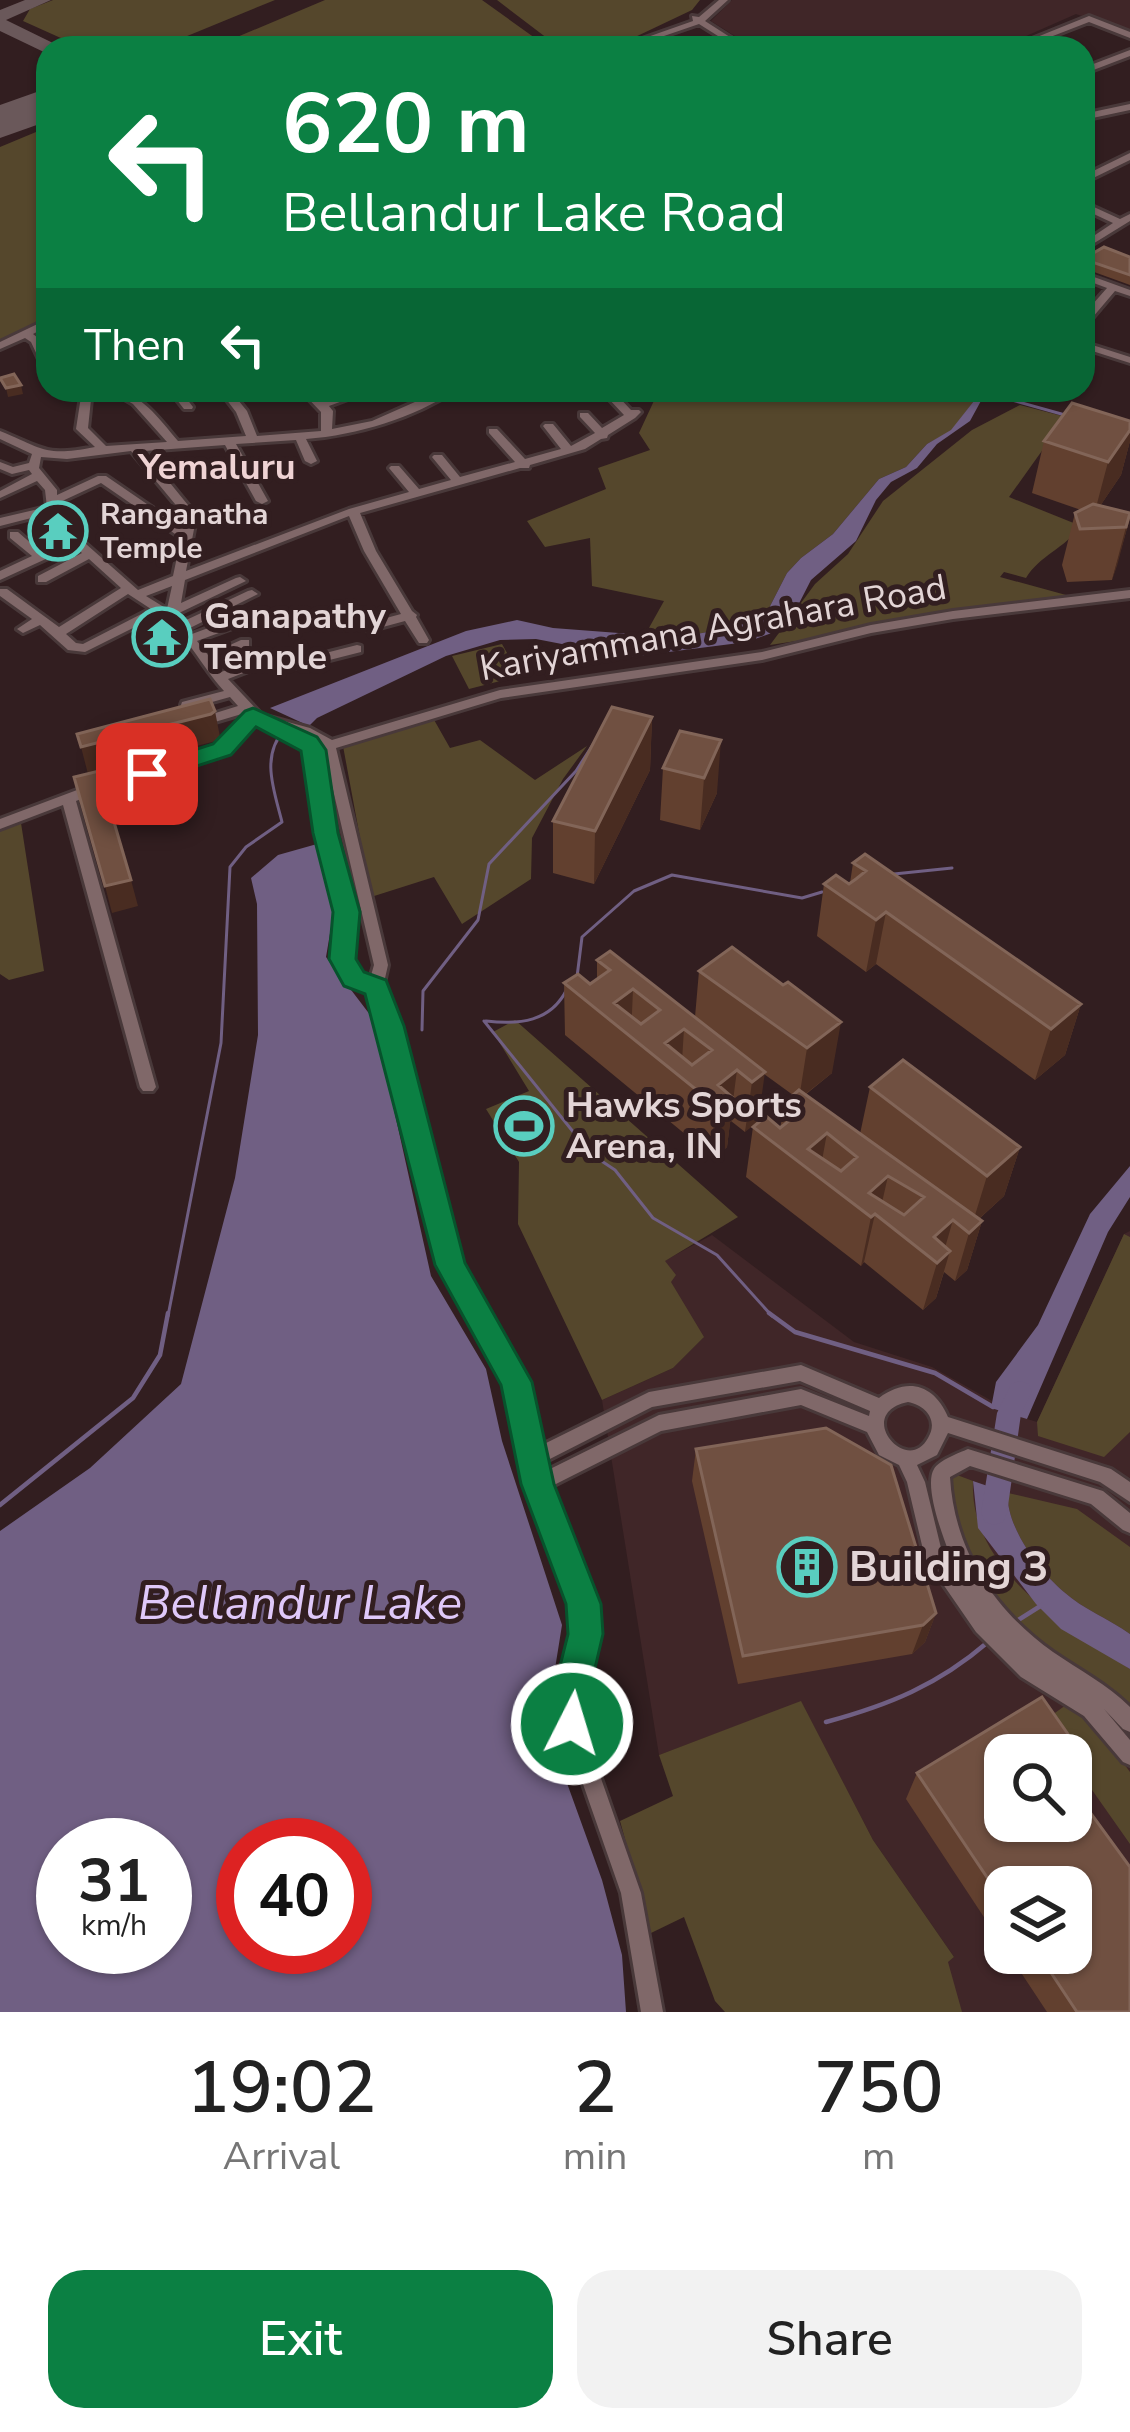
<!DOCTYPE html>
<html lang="en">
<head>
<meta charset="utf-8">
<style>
	body { margin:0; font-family:"Nunito Sans",sans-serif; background:#f2f2f2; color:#222; height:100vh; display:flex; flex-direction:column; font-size:45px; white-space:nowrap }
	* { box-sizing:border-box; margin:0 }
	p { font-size:39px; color:#767676 }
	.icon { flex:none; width:66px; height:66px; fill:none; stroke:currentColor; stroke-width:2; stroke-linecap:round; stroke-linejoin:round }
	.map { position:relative; height:2012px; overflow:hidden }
	.panel { display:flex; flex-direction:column; background:#fff; flex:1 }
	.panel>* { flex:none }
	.guide { position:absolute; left:36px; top:36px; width:1059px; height:366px; border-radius:36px; box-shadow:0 3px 9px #0004; background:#0b8043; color:#fff; overflow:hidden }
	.buttons { position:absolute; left:984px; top:1734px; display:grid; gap:24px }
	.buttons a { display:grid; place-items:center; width:108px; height:108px; border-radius:24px; background:#fff; box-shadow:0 3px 9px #0004; font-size:60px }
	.speed { position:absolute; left:36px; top:1818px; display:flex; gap:24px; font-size:60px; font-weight:700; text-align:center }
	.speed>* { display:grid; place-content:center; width:156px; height:156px; border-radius:50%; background:#fff; box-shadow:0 3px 9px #0004; line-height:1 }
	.speed small { font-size:30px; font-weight:400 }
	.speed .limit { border:18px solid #d22; background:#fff; color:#111 }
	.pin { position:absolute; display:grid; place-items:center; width:102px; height:102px; color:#fff; margin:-51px; border-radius:24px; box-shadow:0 6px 18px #0006 }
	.me { position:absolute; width:132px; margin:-66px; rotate:5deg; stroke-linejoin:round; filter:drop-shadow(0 0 9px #0008) }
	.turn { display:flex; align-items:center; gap:42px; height:252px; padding:0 48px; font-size:54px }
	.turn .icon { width:156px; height:156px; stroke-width:2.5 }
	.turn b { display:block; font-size:84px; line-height:102px }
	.then { display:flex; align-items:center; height:114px; padding:0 48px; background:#0003; gap:24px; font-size:45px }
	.eta { display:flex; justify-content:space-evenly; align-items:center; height:204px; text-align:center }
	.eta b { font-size:72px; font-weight:600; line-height:84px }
	.cta { display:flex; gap:24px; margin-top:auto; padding:24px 48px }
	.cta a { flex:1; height:138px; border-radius:36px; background:#0b8043; color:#fff; font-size:48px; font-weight:600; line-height:138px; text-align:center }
	.cta a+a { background:#f2f2f2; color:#222 }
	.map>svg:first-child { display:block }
</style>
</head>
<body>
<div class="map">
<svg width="1130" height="2012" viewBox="0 0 1130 2012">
	<rect width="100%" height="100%" fill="#321e20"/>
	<path fill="#402628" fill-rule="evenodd" d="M732,0H1130V32L1076,14L999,48H754L711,21Z
		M1130,1231V2012H882L954,1957L873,1840L801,1702L659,1755L602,1400L673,1368L703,1338L670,1281L664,1261L712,1235L854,1342L932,1367L992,1401L991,1408L1037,1422L1124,1234ZM1005,1755H1071V1821H1005ZM1005,1887H1071V1953H1005Z"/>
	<path fill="#55472c" d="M53,0H275L158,48H83L23,21L30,9Z
		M325,0H482L549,48H211Z
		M497,0H700L692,10L612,48H560Z
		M48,127V317L0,340V147Z
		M659,390H718L741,396L743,390H997L981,392L951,431L927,444L906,467L879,479L833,534L801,558L787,573L767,612L736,627L685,636L645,635L664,601L592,586L590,538L545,547L527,521L606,489L598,468L650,450L639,433Z
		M1020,405L1066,417L1009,497L1081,526C1065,548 1039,556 1026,578L1004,572L1000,577L1077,598L770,645L815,584L848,554L883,501L972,430Z
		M502,644L520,676L469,689L452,656Z
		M433,718L450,748L480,740L535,780L587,746L563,779L532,838L531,879L462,924L434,877L371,897L343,746Z
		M21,823L44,971L9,980L0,974V829Z
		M515,1020L738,1217L665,1261L676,1275L671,1282L704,1337L673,1368L602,1400L518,1224L519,1162L486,1109L529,1091L493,1032Z
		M1124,1234L1130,1237V1432L1104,1457L1038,1436L1037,1422Z
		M949,1472L973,1481C969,1570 1065,1625 1130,1669V1707C1105,1678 1075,1669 1046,1648C993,1608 946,1538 949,1472Z
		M1008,1493L1077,1509L1130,1547V1634C1109,1619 1083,1609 1064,1592C1039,1571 1005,1525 1008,1493Z
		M801,1701L873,1840L954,1957L948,1962L962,2012H725L715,2001L684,1917L651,1933L620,1821L673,1796L659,1755Z
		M1066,1705L1087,1714L1130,1772V1844L1071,1760L1052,1715Z"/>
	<path fill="#705f83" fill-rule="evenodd" d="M996,391L992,398L982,399L970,421L937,444L917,468L891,482L876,500L856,541L811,580L789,623L769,634L747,642L629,657L536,639L500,640L446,656L317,718L309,726L270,708L466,631L517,620L553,628L645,635L685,636L736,627L767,612L787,573L801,558L833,534L879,479L906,467L927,444L951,430L981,392Z
		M317,844L337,892L326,957L374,1020L431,1276L486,1369L502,1441L562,1625L546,1725L602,1880L622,1955L626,2012H0V1531L90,1468L181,1384L235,1178L258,1035L257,904L251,878L278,855ZM63,1845H165V1947H63ZM243,1845H345V1947H243Z
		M1130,1166V1197L1108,1232L1027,1419L991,1408L996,1382L1038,1325L1090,1214Z
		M973,1481L1008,1493C1005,1525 1039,1571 1064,1592C1083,1609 1109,1619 1130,1634V1669L1061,1629L1036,1604L978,1528Z"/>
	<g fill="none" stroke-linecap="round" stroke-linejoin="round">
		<path stroke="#705f83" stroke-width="3" d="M994,395L1065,415
			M894,874L952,868
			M577,977L582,937L634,891L672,875L802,898L822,892
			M484,1021L591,1154L615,1170L653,1218L717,1255L772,1316
			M486,1021C519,1025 551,1022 567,989
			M422,1030L423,991L478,920L489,864L576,771L594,743
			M168,1316L221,1043L230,867L246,847L282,822C274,790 260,756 285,729"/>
		<path stroke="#705f83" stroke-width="4.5" d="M769,1313L795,1332L935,1373L993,1407
			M0,1505L133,1398L160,1355L168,1313
			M1015,1622L1042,1605
			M826,1722C889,1705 938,1685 988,1642"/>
		<path fill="#705f83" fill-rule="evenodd" d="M1020,1381L1029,1384L1032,1392L1021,1414L1007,1513L1003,1522L994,1525L985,1522L981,1513L997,1413L1011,1384Z"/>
		<path fill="#6a585a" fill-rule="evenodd" d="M25,0H51L6,20L55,44L57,48H48V54L0,31V10Z"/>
		<path fill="#6a585a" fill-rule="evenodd" d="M48,88V121L0,138V105Z"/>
		<g stroke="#49393a" stroke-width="6">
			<path id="minor" d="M719,0H728L705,21L747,48H737L699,24L629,48L622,46L693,21L692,16L699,17Z
				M1089,16L1130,32V38L1089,22L1022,48H1010Z
				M1130,50V56L1083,74V68Z
				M1130,104V110L1083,120V114Z
				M1130,153V160L1083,183V176Z
				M1083,202L1120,219L1130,214V221L1083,250V243L1113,223L1083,209Z
				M1083,273L1130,290V296L1115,291L1087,324L1083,325V315L1107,288L1083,279Z
				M48,319V326L33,334C45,342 48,357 48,371L44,370L31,342L25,338L0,349V342Z
				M1083,342L1130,357V363L1083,348Z
				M82,390H92L88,428L106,446L167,442L133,404L109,390C140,390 159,419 178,441L246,436L236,412L219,390H230L247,411L257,436L321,431V412L300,390H311L323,401L356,390H372L329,406L333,411L332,429L372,421L442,390H456C413,418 358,435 306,439L317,461L311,464L305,461L296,440L236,444L268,501L262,504L256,501L225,445L144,451L192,510L195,524L186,571L349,509L409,492L389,468L391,466H399L419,489L451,480L432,457L434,455H442L460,477L515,462L489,433V429H497L525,459L561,449L543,426L545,424H553L571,446L595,433L580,417V413H588L602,428L624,415L607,397V393H615L631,410H639L641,412L635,418L608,435L607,438L601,439L585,449L530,465L529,468H520L360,513L376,551L412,611L417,615L416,617L429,640L427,643H419L405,621L368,631L362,627L364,624L401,614L364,551L349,516L185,580L181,603L236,578L240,577L246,581L179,613L182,622L248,591L252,590L258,594L188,629L192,634L238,617H246V623L197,641L208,655L241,640H249V646L214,663L221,672L263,657L298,660L357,645L361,646V652L298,668L264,665L228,679L262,715L310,728L332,740L500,690L762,652L871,625L953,611L1130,590V598L953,619L871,633L762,660L501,698L336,748L388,965L383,987L399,1026L459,1264L525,1382L538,1447L649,1392L801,1365L879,1398C907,1377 934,1384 948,1417L1111,1469L1130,1482V1502L1100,1482L948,1433L937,1455L917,1465L925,1482L941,1548L958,1574C949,1554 922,1488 934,1469C939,1460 959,1453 968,1449L1103,1491L1130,1513V1533L1123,1530L1091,1504L970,1466L950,1477C954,1550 994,1610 1053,1652C1079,1670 1107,1684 1130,1707V1732L1123,1729L1104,1709L1130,1740V1765L1123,1762L1084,1716L1021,1677L976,1632L925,1558L907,1482L899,1465L879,1455L867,1432L801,1405L661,1431L548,1488L593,1604L595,1634L580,1698L582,1724L641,1893L663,2012H641L621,1893L562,1724L560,1698L575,1634L573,1604L521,1460L522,1457L508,1383L443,1265L383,1026L370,991L349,983L335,959L340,912L303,744L311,740L300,734L254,723L227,753L111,787L76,801L156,1087L153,1091H143L140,1087L63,805L0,829V819L101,781L217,747L247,715L245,713L198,727L193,726L191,723L193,720L238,706L230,697L187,709L182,708L181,705L182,702L224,691C202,667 185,631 159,615L85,652L68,650L40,625L23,633L17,629L32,619L0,596V589H7L59,627L121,588L89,559L46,582H38V576L82,553L74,546L0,580V571L32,556L10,538V532H18L41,552L67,540L50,524L47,514L0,526V518L47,507L45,490L37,481L0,498V491L32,474L29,470L12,474L0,469V462L13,467L29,463L32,454L0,439V431C44,449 45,457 95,447L76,429ZM131,451L180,510L182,528L106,476H98L57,495V490L39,468L41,457L67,459ZM101,483L181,538L173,576L138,590L60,521L58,503ZM172,586L167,609L146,596ZM128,594L151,609L83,644L76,643L66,634ZM324,751L374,965L370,979L359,975L349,959L354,912L319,753ZM800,1381L870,1411L869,1416L801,1389L659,1415L544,1472L542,1463L652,1407ZM908,1402C925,1405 939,1420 928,1438C907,1477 853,1413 908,1402Z
				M169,390H180L193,407L192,409H184Z"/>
		</g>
		<use href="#minor" fill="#806869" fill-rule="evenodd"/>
	</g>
	<path fill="#62402f" d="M1130,257V285L1083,268V258Z
		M1130,421V441L1121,475L1100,506L1130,518L1112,580L1067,582L1062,565L1075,513L1081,510L1032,493L1044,441Z
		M652,717L650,770L594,884L553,873V821Z
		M680,731L717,793L700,830L660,820L663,768Z
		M853,863L1081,1004L1065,1055L1035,1080L876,964L866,972L817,936L824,884L850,883Z
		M732,947L832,1073L805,1095L860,1134L870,1087L1020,1147L1004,1196L979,1219L982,1221L967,1270L955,1281L944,1272L936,1298L923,1310L864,1262L861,1266L746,1177L753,1127L780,1128L786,1101L793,1095L764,1074L745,1132L731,1121L730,1122L727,1147L714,1158L565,1035L564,983L590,984L597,979V960L695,1017L699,971Z
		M696,1449L936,1613L925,1642L912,1654L738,1684L692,1481Z
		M1005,1755L1130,2012H1047L1008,1953H1071L1005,1887V1949L906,1799L917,1773Z"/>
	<path fill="#492c21" d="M21,385L23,394L8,397L6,388Z
		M1130,430V441L1121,475L1094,515L1108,462Z
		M1130,517L1117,566L1112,580L1126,527Z
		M215,711L220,737L216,741L88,774L81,747Z
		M652,717L650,770L594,884L595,831Z
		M721,740L717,793L700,830L704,778Z
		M131,880L138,906L112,913L105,886Z
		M886,912L876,964L866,972L876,920Z
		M633,989L631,1037L614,1003Z
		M1081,1004L1065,1055L1035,1080L1051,1029Z
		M841,1022L832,1073L799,1099L807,1048Z
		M684,1029L681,1077L665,1043Z
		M737,1070L727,1147L714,1158L719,1108L718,1085Z
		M765,1072L758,1122L745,1132L752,1082Z
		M827,1133L819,1177L808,1149Z
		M1020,1147L1004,1196L972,1225L987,1176Z
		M888,1176L879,1216L875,1214L864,1262L861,1266L871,1217L869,1193Z
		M953,1220L942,1258L950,1251L936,1298L923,1310L937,1263L934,1237Z
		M982,1221L967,1270L955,1281L969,1233Z
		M936,1613L925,1642L912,1654L923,1625Z"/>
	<path fill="#705041" stroke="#826558" stroke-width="3" fill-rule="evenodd" d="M1104,247L1130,257V275L1083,259Z
		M14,374L21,385L6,388L0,378Z
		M1072,403L1130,421V430L1108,462L1044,441Z
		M1093,504L1130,513L1126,527L1080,529L1075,513Z
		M210,699L215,711L211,714L81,747L77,734Z
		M612,707L652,717L595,831L553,821Z
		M680,731L721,740L704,778L663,768Z
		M99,771L131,880L105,886L74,777Z
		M865,854L1081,1004L1051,1029L886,912L876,920L824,884L836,875L849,884L856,879L866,871L853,863Z
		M732,947L783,985L788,982L841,1022L807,1048L699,971Z
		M610,951L765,1072L752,1082L737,1070L718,1085L732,1097L719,1108L564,983L578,974L590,984L610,970L597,960ZM633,989L660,1010L641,1024L614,1003ZM684,1029L712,1050L692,1065L665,1043Z
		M903,1060L1020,1147L987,1176L870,1087Z
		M799,1090L982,1221L969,1233L953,1220L934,1237L950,1251L937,1263L875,1214L871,1217L753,1127L766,1116L780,1128L800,1112L786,1101ZM827,1133L857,1157L841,1171L808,1149ZM888,1176L924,1197L904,1215L869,1193Z
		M826,1428L891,1465L936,1613L923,1625L743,1656L696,1449Z
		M1042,1697L1077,1747L1064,1755H1005V1821H1071V1786L1130,1867V2012H1077L1038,1953H1071V1887H1005V1904L917,1773Z"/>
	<path fill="#0b8043" stroke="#07532c" stroke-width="3" d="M253,708L317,737L326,750L338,833L360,912L356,959L364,972L386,980L404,1026L465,1263L532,1382L554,1484L601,1604L603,1634L588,1698L590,1724L585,1737L572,1742L559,1737L552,1698L568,1634L566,1604L521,1484L501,1385L435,1265L365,994L344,986L329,959L333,912L313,833L301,751L256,727L231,755L147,782L135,774L138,768L213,744L245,711Z"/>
	<defs>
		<g id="temple-ring" transform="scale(3)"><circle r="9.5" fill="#321e20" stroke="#59cebf" stroke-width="1.5"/><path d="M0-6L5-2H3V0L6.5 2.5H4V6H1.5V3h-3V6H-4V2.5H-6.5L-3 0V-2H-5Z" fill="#59cebf"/></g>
		<g id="stadium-ring" transform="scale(3)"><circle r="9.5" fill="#321e20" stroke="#59cebf" stroke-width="1.5"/><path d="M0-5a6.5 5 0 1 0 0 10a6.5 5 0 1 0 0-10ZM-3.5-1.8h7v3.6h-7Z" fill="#59cebf"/></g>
		<g id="building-ring" transform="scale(3)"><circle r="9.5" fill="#321e20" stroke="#59cebf" stroke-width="1.5"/><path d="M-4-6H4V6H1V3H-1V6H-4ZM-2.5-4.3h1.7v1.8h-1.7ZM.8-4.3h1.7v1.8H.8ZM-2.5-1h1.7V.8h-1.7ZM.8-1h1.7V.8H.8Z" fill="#59cebf"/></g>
	</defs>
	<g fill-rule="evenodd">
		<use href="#temple-ring" x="58" y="531"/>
		<use href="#temple-ring" x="162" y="637"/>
		<use href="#stadium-ring" x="524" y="1126"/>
		<use href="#building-ring" x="807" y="1567"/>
	</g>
	<g text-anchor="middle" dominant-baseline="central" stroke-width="10" stroke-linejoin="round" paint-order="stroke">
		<g font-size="30" font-weight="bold" fill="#e3d5d6" stroke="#321e20" text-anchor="start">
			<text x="100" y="514">Ranganatha<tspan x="100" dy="34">Temple</tspan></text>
		</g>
		<g font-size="36" font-weight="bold" fill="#efd3d4" stroke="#321e20">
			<text x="217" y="467">Yemaluru</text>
		</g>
		<g font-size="36" font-weight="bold" fill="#e3d5d6" stroke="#321e20" text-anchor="start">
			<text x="204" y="616">Ganapathy<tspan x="204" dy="41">Temple</tspan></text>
			<text x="566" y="1105">Hawks Sports<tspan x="566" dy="41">Arena, IN</tspan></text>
		</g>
		<g font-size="36" fill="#e3d5d6" stroke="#321e20">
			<text transform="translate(713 628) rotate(-10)">Kariyammana Agrahara Road</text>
		</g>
		<g font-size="42" font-weight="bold" fill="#e3d5d6" stroke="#321e20" text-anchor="start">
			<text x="849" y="1567">Building 3</text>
		</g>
		<g font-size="48" font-style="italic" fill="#dfc8f9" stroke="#321e20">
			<text x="300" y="1603">Bellandur Lake</text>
		</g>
	</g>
</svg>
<div class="buttons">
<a><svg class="icon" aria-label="search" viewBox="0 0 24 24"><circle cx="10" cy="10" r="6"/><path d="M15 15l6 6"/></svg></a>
<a><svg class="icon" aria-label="layers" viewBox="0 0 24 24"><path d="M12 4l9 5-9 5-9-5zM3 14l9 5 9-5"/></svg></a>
</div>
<div class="speed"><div>31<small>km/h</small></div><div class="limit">40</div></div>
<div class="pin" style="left:147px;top:774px;background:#d93025"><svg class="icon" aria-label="arrive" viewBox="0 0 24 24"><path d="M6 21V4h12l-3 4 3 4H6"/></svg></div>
<svg class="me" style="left:572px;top:1724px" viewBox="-20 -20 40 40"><circle r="17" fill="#0b8043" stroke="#fff" stroke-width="3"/><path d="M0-11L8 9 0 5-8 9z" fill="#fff"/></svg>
<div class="guide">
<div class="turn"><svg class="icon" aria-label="left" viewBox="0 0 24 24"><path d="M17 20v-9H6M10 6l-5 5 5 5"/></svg><div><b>620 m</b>Bellandur Lake Road</div></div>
<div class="then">Then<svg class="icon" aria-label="left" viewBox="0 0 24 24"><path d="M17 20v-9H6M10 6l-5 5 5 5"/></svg></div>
</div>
</div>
<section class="panel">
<div class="eta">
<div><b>19:02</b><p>Arrival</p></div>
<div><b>2</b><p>min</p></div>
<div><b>750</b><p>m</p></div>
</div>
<div class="cta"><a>Exit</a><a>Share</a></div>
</section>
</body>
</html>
